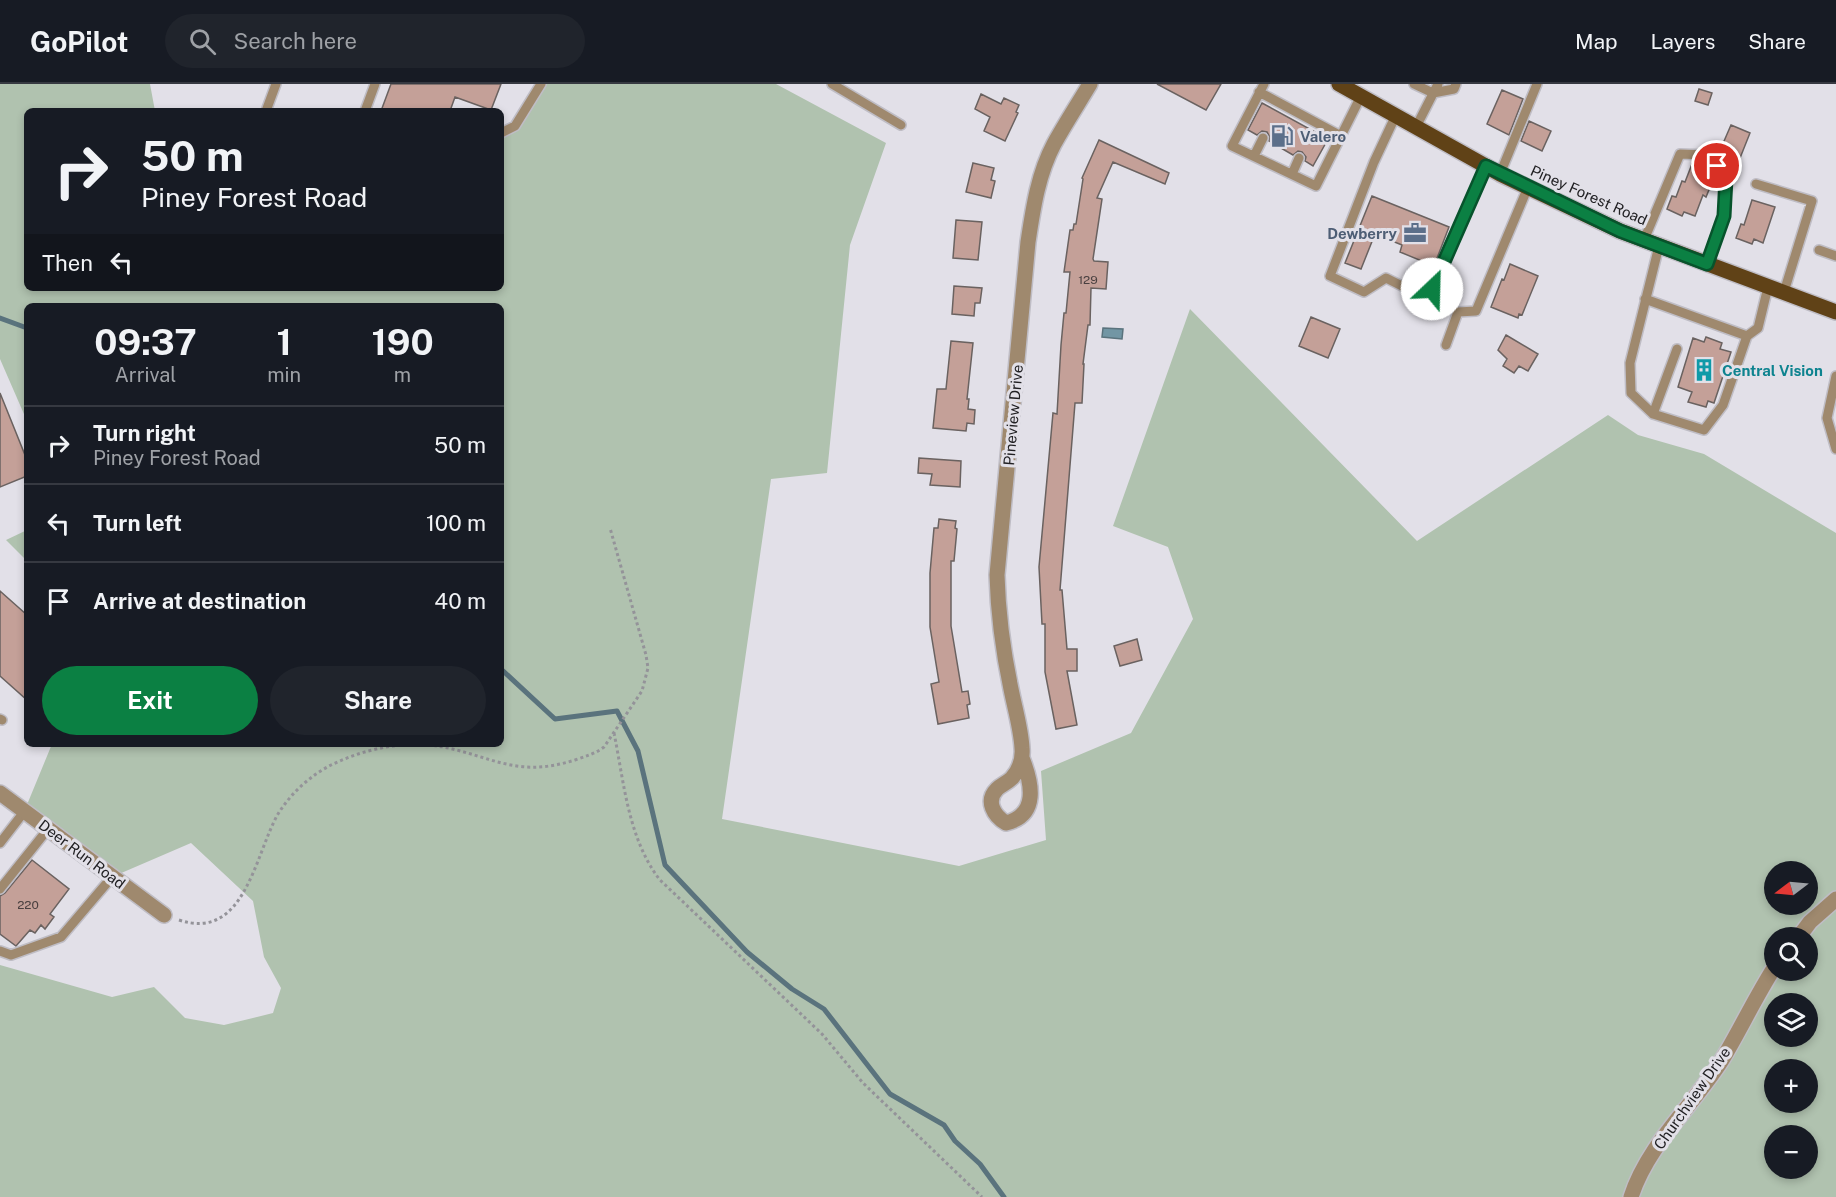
<!DOCTYPE html>
<html lang="en">
<head>
<meta charset="utf-8">
<style>
	body { margin:0; font-family:"Public Sans",sans-serif; background:#20242c; color:#f1f3f6; height:100vh; display:flex; flex-direction:column; font-size:22px; white-space:nowrap }
	* { box-sizing:border-box; margin:0 }
	p { font-size:20px; color:#9ea1a6 }
	.icon { flex:none; width:33px; height:33px; fill:none; stroke:currentColor; stroke-width:2; stroke-linecap:round; stroke-linejoin:round }
	.map { position:relative; flex:1; overflow:hidden }
	.drawer { position:absolute; left:24px; top:219px; width:480px; height:444px; display:flex; flex-direction:column; background:#171b24; border-radius:9px; box-shadow:0 3px 9px #0003 }
	.drawer>* { flex:none }
	.guide { position:absolute; left:24px; top:24px; width:480px; height:183px; border-radius:9px; box-shadow:0 3px 9px #0003; background:#171b24; color:#f1f3f6; overflow:hidden }
	.needle { width:39px; rotate:254deg }
	.buttons { position:absolute; left:1764px; top:777px; display:grid; gap:12px }
	.buttons a { display:grid; place-items:center; width:54px; height:54px; border-radius:50%; background:#171b24; box-shadow:0 3px 9px #0003; font-size:30px }
	.pin { position:absolute; display:grid; place-items:center; width:51px; height:51px; color:#fff; margin:-26px; border:3px solid #fff; border-radius:50%; box-shadow:0 2px 6px #0007 }
	.me { position:absolute; width:66px; margin:-33px; rotate:24deg; stroke-linejoin:round; filter:drop-shadow(0 0 4px #0008) }
	.turn { display:flex; align-items:center; gap:21px; height:126px; padding:0 18px; font-size:27px }
	.turn .icon { width:78px; height:78px; stroke-width:2.5 }
	.turn b { display:block; font-size:42px; line-height:51px }
	.then { display:flex; align-items:center; height:57px; padding:0 18px; background:#0003; gap:12px; font-size:22px }
	.eta { display:flex; justify-content:space-evenly; align-items:center; height:102px; text-align:center }
	.eta b { font-size:36px; font-weight:700; line-height:42px }
	.cta { display:flex; gap:12px; margin-top:auto; padding:12px 18px }
	.cta a { flex:1; height:69px; border-radius:36px; background:#0b8043; color:#fff; font-size:24px; font-weight:700; line-height:69px; text-align:center }
	.cta a+a { background:#20242c; color:#f1f3f6 }
	ul { padding:0; list-style:none }
	li { display:flex; align-items:center; gap:18px; height:78px; padding:0 18px; border-top:2px solid #363941 }
	li div { flex:1 }
	li b { display:block; font-size:22px }
	li em { font-style:normal }
	header { display:flex; align-items:center; gap:36px; box-sizing:border-box; height:84px; padding:0 30px; background:#171b24; border-bottom:2px solid #363941 }
	header strong { font-size:28px }
	nav { display:flex; gap:33px; margin-inline-start:auto; font-size:21px }
	.search { width:420px; height:54px; background:#20242c; display:flex; align-items:center; gap:15px; box-sizing:border-box; padding:0 21px; border-radius:33px; color:#9ea1a6; font-size:22px }
	.map>svg:first-child { display:block }
</style>
</head>
<body>
<header>
<strong>GoPilot</strong>
<div class="search"><svg class="icon" aria-label="search" viewBox="0 0 24 24"><circle cx="10" cy="10" r="6"/><path d="M15 15l6 6"/></svg>Search here</div>
<nav><a>Map</a><a>Layers</a><a>Share</a></nav>
</header>
<div class="map">
<svg width="1836" height="1113" viewBox="0 0 1836 1113">
	<rect width="100%" height="100%" fill="#e2e0e8"/>
	<path fill="#b0c2af" fill-rule="evenodd" d="M0,0H150L155,27H27V204H501V49L515,42L541,0H776L886,59L850,161L827,389L771,395L722,735L959,782L1046,756L1041,687L1131,649L1193,535L1168,463L1113,442L1190,225L1417,457L1608,331L1638,351L1704,370L1836,449V1113H0V881L112,913L154,903L185,934L224,941L273,929L281,904L264,873L253,817L191,759L112,793L24,728L52,660H501V222H27V337L0,275ZM1774,788H1808V820H1774ZM1774,854H1808V886H1774ZM1774,920H1808V952H1774ZM1774,986H1808V1018H1774ZM1774,1052H1808V1084H1774Z
		M27,446V477L6,456Z"/>
	<path fill="#7296a4" stroke="#5a737d" stroke-width="1.5" d="M1103,244L1123,245L1122,255L1102,253Z"/>
	<g fill="none" stroke-linecap="round" stroke-linejoin="round">
		<path stroke="#5a737d" stroke-width="5" d="M0,234L27,244
			M501,585L555,635L617,627L638,667L665,781L747,868L792,905L824,925L890,1010L944,1041L955,1057L980,1080L1004,1113"/>
	</g>
	<path fill="#c4a098" stroke="#6a6260" stroke-width="1.5" d="M391,0H501L491,26L455,13L450,27H381Z
		M1157,0H1221L1206,26Z
		M1699,5L1712,9L1708,21L1695,17Z
		M1502,6L1523,15L1509,51L1487,40Z
		M981,10L1001,20L1004,14L1019,21L1016,28L1018,29L1005,57L984,47L990,33L975,25Z
		M1262,19L1328,55L1313,82L1305,77L1306,73L1302,68L1298,67L1293,71L1269,57L1270,53L1267,48L1262,47L1257,51L1248,46Z
		M1529,37L1551,47L1542,67L1521,57Z
		M1731,41L1750,49L1738,79L1718,71Z
		M1099,56L1169,89L1165,100L1113,78L1097,114L1102,115L1093,175L1094,177L1108,178L1106,205L1091,204L1090,241H1088L1083,280H1084L1082,319H1075L1060,506H1062L1067,565H1077V587H1067L1077,641L1056,645L1045,588V540H1042L1039,483L1053,329L1057,330L1061,261L1064,229H1066L1070,188H1064L1070,146H1073L1074,140H1076L1083,95L1082,94Z
		M973,79L994,84L991,96L995,97L991,114L966,108Z
		M1692,80L1713,88L1715,91L1706,113L1703,111L1695,132L1684,128L1682,132L1667,125L1672,112L1676,113L1682,97L1685,98Z
		M1372,112L1449,143L1434,182L1400,168L1402,161L1375,150L1361,185L1345,179Z
		M1752,116L1775,123L1763,159L1754,155L1752,160L1736,154L1741,140L1744,141Z
		M956,136L982,138L978,176L953,174Z
		M1510,180L1538,192L1522,231L1519,230L1518,234L1491,223L1502,195L1504,196Z
		M954,202L982,204L980,219H975L974,232L952,230Z
		M1311,233L1340,245L1328,274L1299,262Z
		M1506,251L1538,270L1528,287L1519,282L1514,289L1503,282L1507,275L1498,266Z
		M1706,253L1722,259L1720,265L1731,268L1714,319L1708,317L1706,323L1688,318L1692,308L1678,303L1693,254L1704,258Z
		M951,257L973,259L967,315H969L968,325L975,326L974,340L967,339L966,347L933,344L937,305H946Z
		M0,309L27,376V392L0,403Z
		M919,374L961,377L960,403L930,401L932,390L918,389Z
		M939,435L956,437L955,444L957,445L954,477H951V542L962,608L968,607L970,620L967,621L969,634L938,640L931,600L939,598L930,543V489L934,444H938Z
		M0,507L27,531V616L0,592Z
		M1137,555L1142,576L1120,582L1114,562Z
		M32,776L69,805L50,830L54,833L45,845L41,841L35,849L30,846L16,862L0,850V812L5,809Z"/>
	<g fill="none" stroke-linecap="round" stroke-linejoin="round">
		<g stroke="#bfbdc5" stroke-width="12">
			<path id="service" d="M832,0L901,41
				M1264,0L1232,62L1316,102L1361,12
				M1414,0L1433,9L1454,5L1456,0
				M1259,8L1341,52
				M266,27L276,0
				M365,27L375,0
				M1396,31L1374,78L1330,192L1364,208L1386,194L1414,208L1432,205L1486,82
				M1416,43L1438,0
				M501,49L515,42L541,0
				M1254,72L1263,54
				M1292,90L1299,74
				M1500,90L1537,0
				M1756,100L1812,117L1784,208
				M1644,156L1680,70L1708,71L1726,94L1724,132L1707,180
				M1659,162L1630,279L1631,309L1653,330L1704,346L1723,321L1747,252L1758,244L1768,203
				M1819,166L1836,172
				M1645,215L1747,252
				M1446,261L1458,228L1476,227L1528,103
				M1836,292L1827,334L1836,365
				M1653,330L1677,265
				M0,635L2,636
				M0,759L24,728
				M0,805L48,745
				M0,867L11,871L61,853L112,793"/>
		</g>
		<g stroke="#bfbdc5" stroke-width="18">
			<path id="minor" d="M1022,674C1032,699 1039,731 1006,739C994,732 985,717 997,705C1001,701 1007,699 1012,694C1019,686 1023,675 1022,664C1021,645 1015,625 1011,605C1003,567 998,530 997,491L1028,158C1033,125 1038,90 1054,60C1065,40 1078,20 1090,0
				M0,709L164,831
				M1798,854L1810,838L1836,815
				M1631,1113C1648,1060 1693,1022 1722,976C1740,946 1755,914 1774,884"/>
		</g>
		<g stroke="#bfbdc5" stroke-width="18">
			<path id="primary" d="M1339,0L1500,90L1620,147L1836,228"/>
		</g>
		<path stroke="#949399" stroke-width="3" stroke-dasharray="3 3" stroke-linecap="butt" d="M614,649C624,698 628,755 660,796L822,950L863,999L982,1113
			M179,836C245,858 255,770 278,730C291,709 310,692 331,681C364,665 401,657 437,662C467,666 496,681 526,683C543,684 559,681 575,676C586,672 595,670 604,663L642,607L648,584L646,571L610,444"/>
		<use href="#service" stroke="#9f896e" stroke-width="9"/>
		<use href="#minor" stroke="#9f896e" stroke-width="15"/>
		<use href="#primary" stroke="#604217" stroke-width="15"/>
	</g>
	<g fill="none" stroke-linecap="round" stroke-linejoin="round">
		<g stroke="#07532c" stroke-width="15">
			<path id="route" d="M1432,205L1486,82L1620,147L1707,180L1724,132L1726,94L1717,82"/>
		</g>
		<use href="#route" stroke="#0b8043" stroke-width="10"/>
	</g>
	<defs>
		<g id="fuel-bare" transform="scale(1.8)"><path d="M-5.5-6h7V0h2V4h1.3V-2.5L3-4.5l.8-.8L6-3V5H2.5V1h-1V6h-7ZM-4.2-4.7v3.2H.2V-4.7Z" fill="#5c6f8a" stroke="#e2e0e8" stroke-width="2.5" paint-order="stroke"/></g>
		<g id="office-bare" transform="scale(1.8)"><path d="M-6-3h4V-5.5h4V-3h4V5H-6ZM-1-4.5V-3h2v-1.5ZM-6 0V1H6V0Z" fill="#5c6f8a" stroke="#e2e0e8" stroke-width="2.5" paint-order="stroke"/></g>
		<g id="building-bare" transform="scale(1.8)"><path d="M-4-6H4V6H1V3H-1V6H-4ZM-2.5-4.3h1.7v1.8h-1.7ZM.8-4.3h1.7v1.8H.8ZM-2.5-1h1.7V.8h-1.7ZM.8-1h1.7V.8H.8Z" fill="#0f9aa8" stroke="#e2e0e8" stroke-width="2.5" paint-order="stroke"/></g>
	</defs>
	<g fill-rule="evenodd">
		<use href="#fuel-bare" x="1282" y="52"/>
		<use href="#office-bare" x="1415" y="149"/>
		<use href="#building-bare" x="1704" y="286"/>
	</g>
	<g text-anchor="middle" dominant-baseline="central" stroke-width="6" stroke-linejoin="round" paint-order="stroke">
		<g font-size="12" fill="#4a4040">
			<text x="1088" y="196">129</text>
			<text x="28" y="821">220</text>
		</g>
		<g font-size="15" font-weight="bold" fill="#4e5e75" stroke="#e2e0e8" text-anchor="start">
			<text x="1300" y="52">Valero</text>
			<text x="1397" y="149" text-anchor="end">Dewberry</text>
		</g>
		<g font-size="15" fill="#212023" stroke="#e2e0e8">
			<text transform="translate(1589 111) rotate(24)">Piney Forest Road</text>
			<text transform="translate(1013 331) rotate(-85)">Pineview Drive</text>
			<text transform="translate(82 770) rotate(37)">Deer Run Road</text>
			<text transform="translate(1692 1014) rotate(-55)">Churchview Drive</text>
		</g>
		<g font-size="15" font-weight="bold" fill="#0d838f" stroke="#e2e0e8" text-anchor="start">
			<text x="1722" y="286">Central Vision</text>
		</g>
	</g>
</svg>
<div class="buttons">
<a><svg class="needle" viewBox="-14 -14 28 28"><path d="M0-13l5 13h-10z" fill="#e53935"/><path d="M0 13l5-13h-10z" fill="#9ea1a6"/></svg></a>
<a><svg class="icon" aria-label="search" viewBox="0 0 24 24"><circle cx="10" cy="10" r="6"/><path d="M15 15l6 6"/></svg></a>
<a><svg class="icon" aria-label="layers" viewBox="0 0 24 24"><path d="M12 4l9 5-9 5-9-5zM3 14l9 5 9-5"/></svg></a>
<a>+</a>
<a>−</a>
</div>
<div class="pin" style="left:1717px;top:82px;background:#d93025"><svg class="icon" aria-label="arrive" viewBox="0 0 24 24"><path d="M6 21V4h12l-3 4 3 4H6"/></svg></div>
<svg class="me" style="left:1432px;top:205px" viewBox="-20 -20 40 40"><circle r="19" fill="#fff"/><path d="M0-13L10 11 0 6-10 11z" fill="#0b8043"/></svg>
<div class="guide">
<div class="turn"><svg class="icon" aria-label="right" viewBox="0 0 24 24"><path d="M7 20v-9h11M14 6l5 5-5 5"/></svg><div><b>50 m</b>Piney Forest Road</div></div>
<div class="then">Then<svg class="icon" aria-label="left" viewBox="0 0 24 24"><path d="M17 20v-9H6M10 6l-5 5 5 5"/></svg></div>
</div>
<section class="drawer">
<div class="eta">
<div><b>09:37</b><p>Arrival</p></div>
<div><b>1</b><p>min</p></div>
<div><b>190</b><p>m</p></div>
</div>
<ul>
<li><svg class="icon" aria-label="right" viewBox="0 0 24 24"><path d="M7 20v-9h11M14 6l5 5-5 5"/></svg><div><b>Turn right</b><p>Piney Forest Road</p></div><em>50 m</em></li>
<li><svg class="icon" aria-label="left" viewBox="0 0 24 24"><path d="M17 20v-9H6M10 6l-5 5 5 5"/></svg><div><b>Turn left</b></div><em>100 m</em></li>
<li><svg class="icon" aria-label="arrive" viewBox="0 0 24 24"><path d="M6 21V4h12l-3 4 3 4H6"/></svg><div><b>Arrive at destination</b></div><em>40 m</em></li>
</ul>
<div class="cta"><a>Exit</a><a>Share</a></div>
</section>
</div>
</body>
</html>
